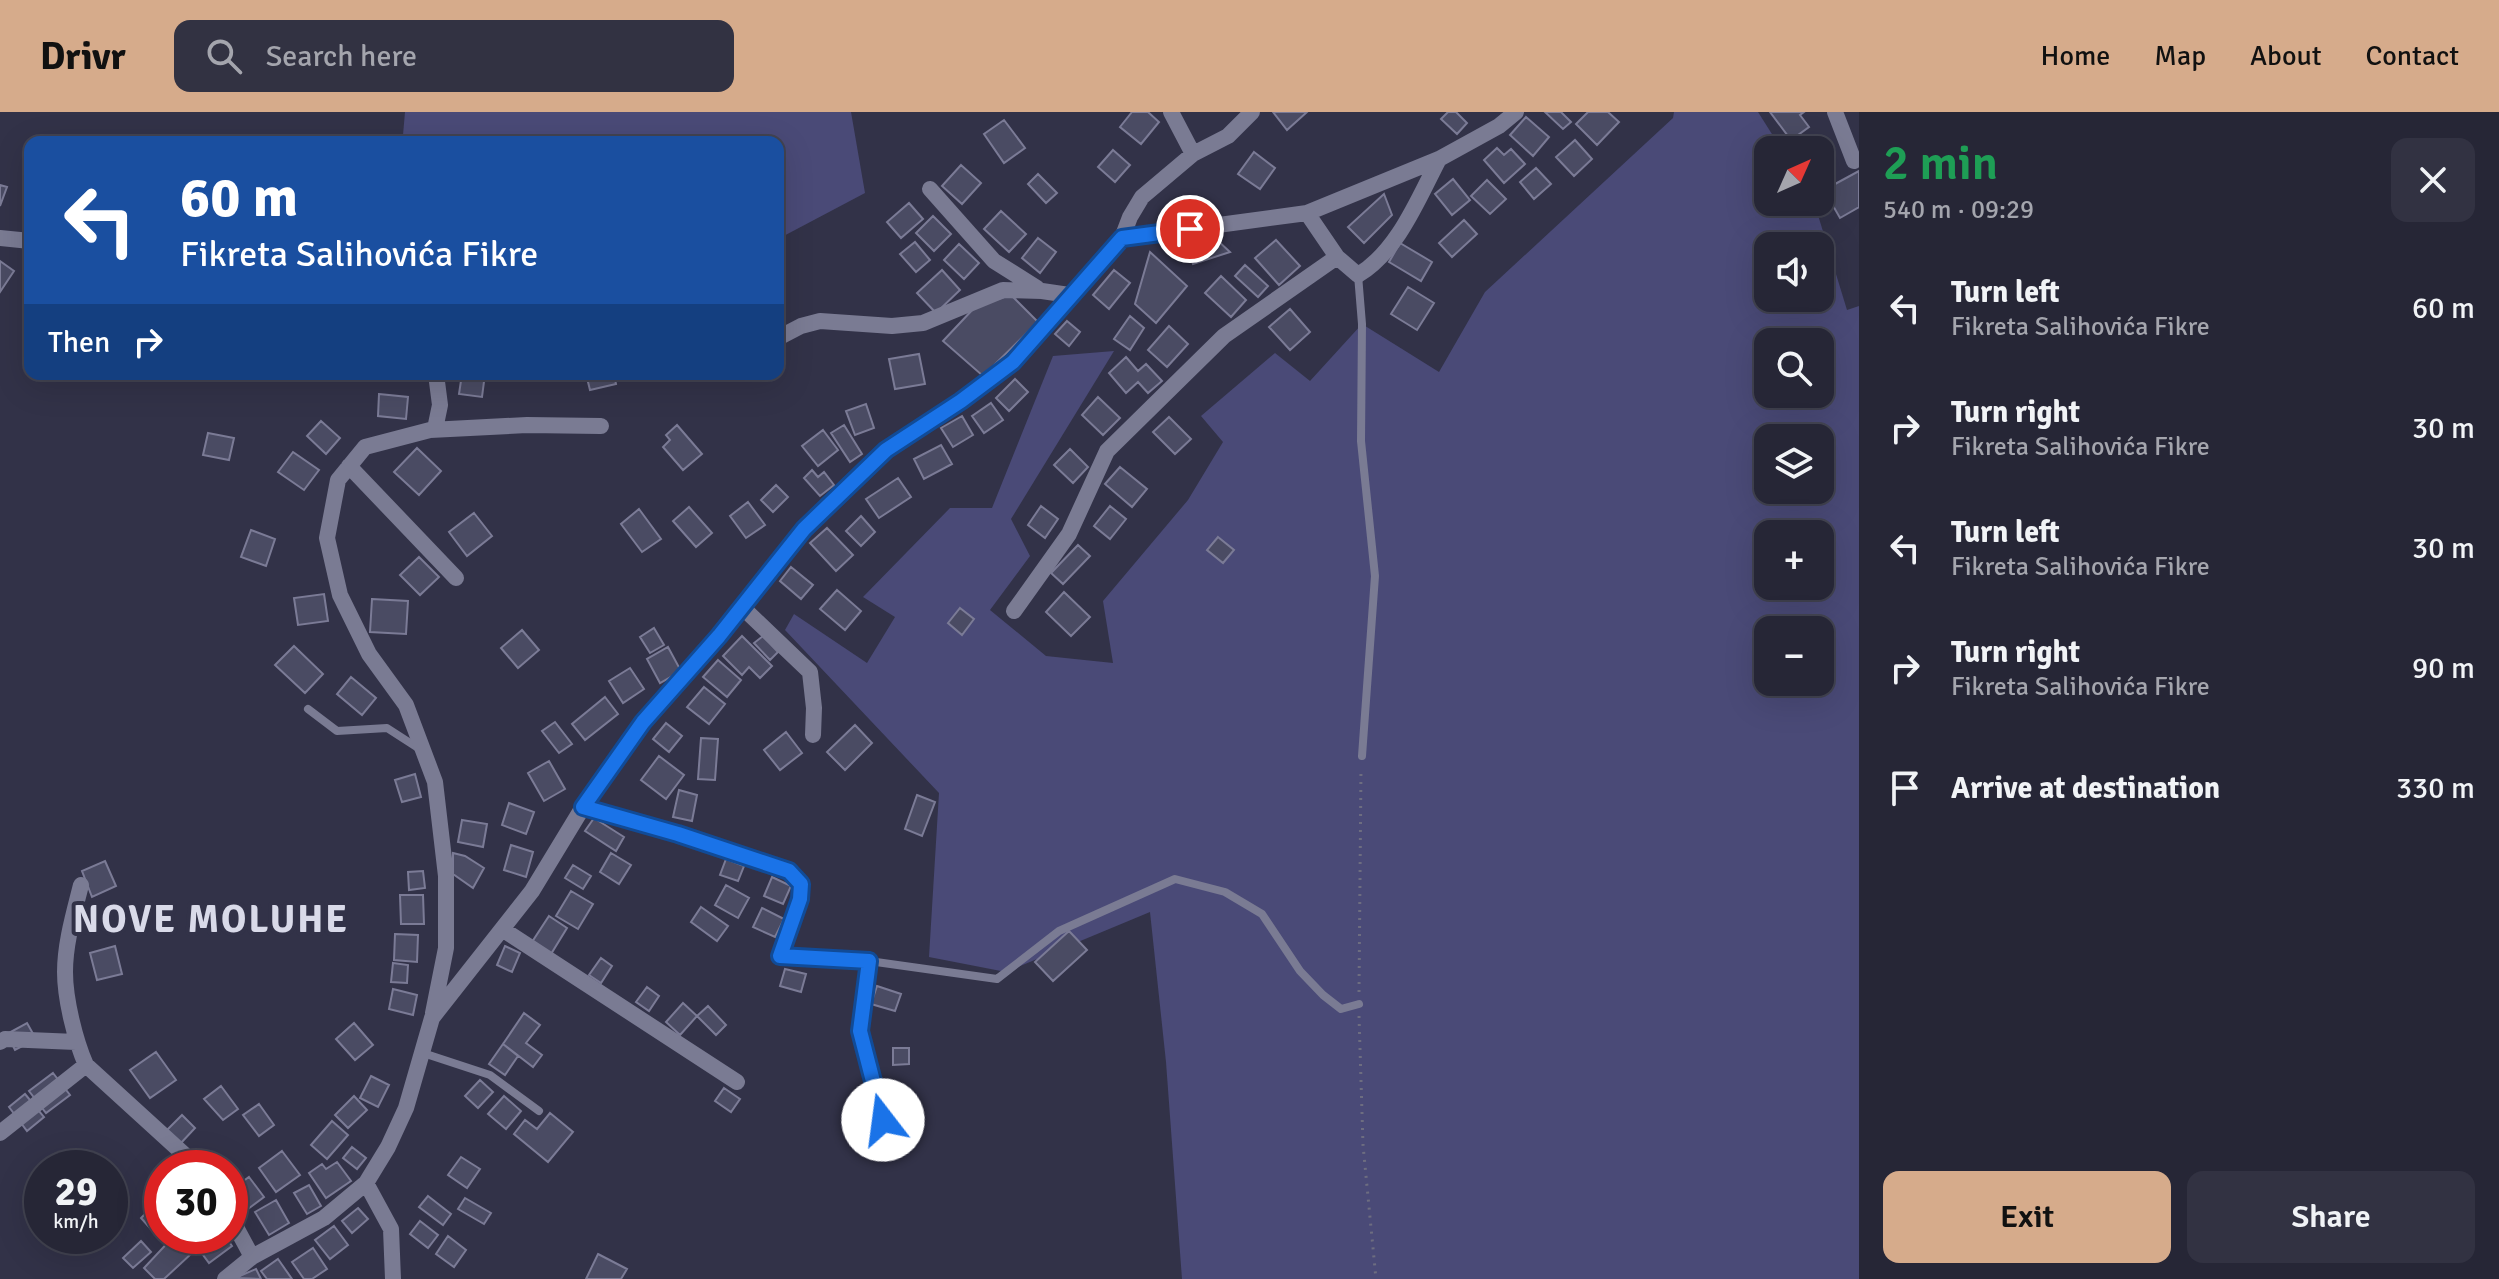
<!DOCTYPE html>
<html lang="en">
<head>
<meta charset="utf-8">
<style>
	body { margin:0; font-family:Signika,sans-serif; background:#323242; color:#f1f3f6; height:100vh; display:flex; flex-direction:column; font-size:30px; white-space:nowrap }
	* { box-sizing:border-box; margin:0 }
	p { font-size:26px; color:#a4a5ad }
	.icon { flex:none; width:44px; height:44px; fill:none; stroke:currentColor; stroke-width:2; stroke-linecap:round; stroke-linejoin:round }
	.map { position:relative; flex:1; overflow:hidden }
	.sheet { display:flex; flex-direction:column; background:#262636; width:640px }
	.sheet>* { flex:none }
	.guide { position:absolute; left:24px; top:24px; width:760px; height:244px; border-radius:16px; box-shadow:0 8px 32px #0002,0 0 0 2px #424351; background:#1a4fa0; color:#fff; overflow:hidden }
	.needle { width:52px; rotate:45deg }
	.controls { position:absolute; left:1754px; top:24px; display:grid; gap:16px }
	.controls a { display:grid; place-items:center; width:80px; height:80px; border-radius:16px; background:#262636; box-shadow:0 8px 32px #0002,0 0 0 2px #424351; font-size:40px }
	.speed { position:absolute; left:24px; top:1038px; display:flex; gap:16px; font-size:40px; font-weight:700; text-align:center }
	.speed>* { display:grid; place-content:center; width:104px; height:104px; border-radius:50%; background:#262636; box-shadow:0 8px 32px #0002,0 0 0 2px #424351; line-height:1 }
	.speed small { font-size:20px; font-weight:400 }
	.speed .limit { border:12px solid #d22; background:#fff; color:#111 }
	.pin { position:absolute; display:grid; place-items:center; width:68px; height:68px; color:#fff; margin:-34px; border:4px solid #fff; border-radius:50%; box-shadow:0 2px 8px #0007 }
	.me { position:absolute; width:88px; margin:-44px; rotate:345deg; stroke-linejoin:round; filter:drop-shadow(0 0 6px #0008) }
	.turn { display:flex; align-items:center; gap:28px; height:168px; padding:0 24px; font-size:36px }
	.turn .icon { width:104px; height:104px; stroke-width:2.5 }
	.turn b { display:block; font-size:56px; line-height:68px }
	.then { display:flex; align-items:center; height:76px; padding:0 24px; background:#0003; gap:16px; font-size:30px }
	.round { display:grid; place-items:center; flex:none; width:84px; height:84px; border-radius:16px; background:#323242 }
	.overview { display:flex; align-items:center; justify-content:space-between; height:136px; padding:0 24px }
	h1 { font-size:48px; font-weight:600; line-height:60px; color:#1e9e55 }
	.action { display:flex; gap:16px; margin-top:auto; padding:16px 24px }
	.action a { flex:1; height:92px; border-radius:16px; background:#d6ab8b; color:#111; font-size:32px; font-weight:600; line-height:92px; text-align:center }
	.action a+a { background:#323242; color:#f1f3f6 }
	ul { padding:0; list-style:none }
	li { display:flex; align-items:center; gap:24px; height:120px; padding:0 24px }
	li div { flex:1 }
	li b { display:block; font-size:30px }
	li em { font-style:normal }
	header { display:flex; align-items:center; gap:48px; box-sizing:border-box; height:112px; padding:0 40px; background:#d6ab8b; color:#111 }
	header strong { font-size:38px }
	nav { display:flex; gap:44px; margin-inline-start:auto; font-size:28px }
	.search { width:560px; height:72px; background:#323242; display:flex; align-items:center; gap:20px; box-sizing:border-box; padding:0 28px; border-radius:16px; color:#a4a5ad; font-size:30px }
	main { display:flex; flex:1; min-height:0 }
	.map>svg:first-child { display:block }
</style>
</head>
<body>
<header>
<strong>Drivr</strong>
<div class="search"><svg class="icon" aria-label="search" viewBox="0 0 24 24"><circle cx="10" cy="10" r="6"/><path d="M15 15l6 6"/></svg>Search here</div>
<nav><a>Home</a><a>Map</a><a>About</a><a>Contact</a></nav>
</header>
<main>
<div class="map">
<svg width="1859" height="1167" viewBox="0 0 1859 1167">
	<rect width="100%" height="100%" fill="#323248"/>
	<path fill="#4a4a77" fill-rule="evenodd" d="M405,0H851L865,81L778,127V30H412L403,23Z
		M1674,0H1758L1782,38H1768V90H1814L1847,198L1859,194V1167H1182L1166,950L1150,800L1006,860L929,845L939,681L785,518L794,502L867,551L895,505L863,485L950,396H992L1053,244L1114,239L1011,407L1030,444L990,498L1046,544L1113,551L1103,489L1188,388L1223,330L1201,304L1275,241L1310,269L1362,212L1439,260L1485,180L1673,6ZM1768,134H1820V186H1768ZM1768,230H1820V282H1768ZM1768,326H1820V378H1768ZM1768,422H1820V474H1768ZM1768,518H1820V570H1768Z"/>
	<path fill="#4a4b63" stroke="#7b7b96" stroke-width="2" d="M1132,0H1148L1159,10L1141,32L1120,15Z
		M1273,0H1307L1287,18Z
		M1448,0H1456L1467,11L1457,22L1441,7Z
		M1545,0H1561L1571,10L1563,17Z
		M1588,0H1608L1619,10L1597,33L1576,12Z
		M1770,0H1804L1800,3L1809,15L1791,28Z
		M1526,5L1549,25L1533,44L1510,23Z
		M1004,8L1025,36L1004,51L984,22Z
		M1575,28L1592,47L1574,64L1556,45Z
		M1497,36L1504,43L1511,37L1525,52L1504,71L1484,48Z
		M1113,38L1130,53L1115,70L1098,55Z
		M1254,40L1275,56L1260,77L1238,62Z
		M961,53L981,71L962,92L942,74Z
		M1536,56L1551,72L1534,87L1520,70Z
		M1859,59V95L1840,106L1824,78Z
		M1038,62L1057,81L1046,91L1028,72Z
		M1453,67L1470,88L1452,103L1435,82Z
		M1487,68L1506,87L1490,102L1471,84Z
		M0,73L7,75L0,94Z
		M1384,82L1392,103L1364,131L1348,115Z
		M909,91L923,107L901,126L887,110Z
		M1001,99L1026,122L1009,140L984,117Z
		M933,104L951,122L934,139L916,121Z
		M1464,108L1477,122L1452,145L1439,131Z
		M1038,126L1056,140L1040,161L1022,146Z
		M1216,127L1230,140L1193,152L1188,135Z
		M1276,128L1300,154L1279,173L1255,146Z
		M915,130L930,148L916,160L900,142Z
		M1400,131L1432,150L1421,169L1389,150Z
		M959,132L979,151L964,167L944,148Z
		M1150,140L1187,174L1156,211L1135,192Z
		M0,149L14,159L0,180Z
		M1245,153L1268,174L1258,185L1235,164Z
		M942,158L960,178L936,201L917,181Z
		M1114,158L1130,171L1109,197L1093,183Z
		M1221,164L1246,188L1231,205L1205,181Z
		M1408,175L1434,191L1417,218L1391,202Z
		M1011,183L1038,210L983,264L943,229L976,194Z
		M1290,197L1310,220L1290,238L1269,215Z
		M1130,204L1144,216L1130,238L1114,227Z
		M1067,209L1080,220L1069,234L1055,222Z
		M1169,214L1188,232L1167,255L1148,238Z
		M919,242L925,272L895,277L889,247Z
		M1126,245L1138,259L1146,252L1162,269L1148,281L1138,270L1126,281L1109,261Z
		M462,262H485L482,285L459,282Z
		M586,262H614L616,272L590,278Z
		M1015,267L1028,280L1009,299L996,286Z
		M379,282L408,285L406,307L378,304Z
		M1098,285L1120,306L1103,323L1082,303Z
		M991,291L1003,308L984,321L972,304Z
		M866,292L874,316L855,323L846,299Z
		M962,304L973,323L953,335L941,316Z
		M1169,305L1191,327L1175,342L1153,320Z
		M321,309L340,326L326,342L307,324Z
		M677,313L702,342L683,358L663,335L670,328L666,323Z
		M844,313L862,342L850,350L831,321Z
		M823,318L838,338L818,354L802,334Z
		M208,321L234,326L229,348L203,343Z
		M941,333L952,352L924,367L914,347Z
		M417,336L441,359L419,383L394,360Z
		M1070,337L1088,355L1073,371L1054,353Z
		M293,340L319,358L304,378L278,360Z
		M1120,355L1147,377L1132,395L1105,372Z
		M812,358L818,365L824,360L834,373L820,384L804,366Z
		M898,366L911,385L879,406L866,387Z
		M776,373L788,385L773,400L761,388Z
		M748,390L765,413L746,426L730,404Z
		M1041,394L1058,407L1045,426L1028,413Z
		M1110,394L1126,407L1110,427L1094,414Z
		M689,395L712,421L696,435L673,409Z
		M639,397L661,427L642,440L621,412Z
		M474,401L492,424L467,444L449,420Z
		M861,404L875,420L861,434L846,419Z
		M827,416L853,443L836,459L810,431Z
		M251,418L275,427L266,454L241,445Z
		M1218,425L1234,438L1223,451L1207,438Z
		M1078,433L1090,444L1063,472L1051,461Z
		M419,445L439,465L420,483L400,463Z
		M791,455L813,473L801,487L780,469Z
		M837,478L861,499L845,518L820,497Z
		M1064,480L1090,505L1071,524L1046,500Z
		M324,482L328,509L298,513L294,486Z
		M372,487L408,489L406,522L370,520Z
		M960,496L974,507L962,523L948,511Z
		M654,516L664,533L650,541L640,525Z
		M522,518L539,538L518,556L501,536Z
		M742,524L772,554L760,566L749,555L742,563L723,544Z
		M763,524L778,540L770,548L754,531Z
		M294,534L323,562L305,581L275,553Z
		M668,535L681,559L660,571L647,547Z
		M718,548L741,568L727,585L703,565Z
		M630,556L644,577L623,591L609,569Z
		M351,565L376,586L362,603L337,582Z
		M704,575L725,592L709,612L687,595Z
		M605,585L618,602L585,628L572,612Z
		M555,610L572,632L559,641L542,619Z
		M666,611L682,624L669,640L653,627Z
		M855,613L872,631L845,658L827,640Z
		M786,620L802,641L780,658L764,638Z
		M701,626L718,627L715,668L698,667Z
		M659,644L684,663L666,687L641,668Z
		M549,649L565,677L544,689L528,661Z
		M415,662L421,685L402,690L395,668Z
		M679,678L697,683L692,709L673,705Z
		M917,683L935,690L922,724L905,717Z
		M509,691L534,700L526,722L502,713Z
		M594,706L624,725L616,739L585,719Z
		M462,708L487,712L483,735L458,730Z
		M511,733L533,740L526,765L504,758Z
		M453,741L465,744L484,756L473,776L453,762Z
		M611,741L631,753L619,772L600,760Z
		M726,747L744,754L738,769L720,763Z
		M105,749L116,774L92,785L82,759Z
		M573,753L591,764L583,777L565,766Z
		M423,759L425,776L409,778L408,760Z
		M772,765L791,774L783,792L764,784Z
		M726,773L749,786L738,806L715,793Z
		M571,779L593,792L578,817L556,804Z
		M400,783H423L424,812H401Z
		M701,795L728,814L717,829L691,810Z
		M762,796L784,807L775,825L753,815Z
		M549,804L567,816L551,842L532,830Z
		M1069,819L1087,838L1053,869L1035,850Z
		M395,822L418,823L417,850L394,848Z
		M115,834L122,862L97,868L90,841Z
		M505,834L520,841L512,860L497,853Z
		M601,846L612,854L601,871L589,863Z
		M393,851L408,853L407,871L391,870Z
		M785,857L806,862L801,880L780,874Z
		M877,874L901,882L895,899L871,892Z
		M647,875L659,884L649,899L636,890Z
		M393,877L417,883L413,903L389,897Z
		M683,891L697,904L680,923L666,910Z
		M708,894L726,913L716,923L697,904Z
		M524,901L540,913L526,931L542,943L533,955L503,932Z
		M27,911L36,927L15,938L7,922Z
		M354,911L373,933L355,948L336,927Z
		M503,932L518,944L505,963L489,952Z
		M893,936H909V952L893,953Z
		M156,940L176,968L150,986L130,958Z
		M53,961L70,983L46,1001L29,979Z
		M371,964L389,973L378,995L360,986Z
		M480,968L493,980L478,996L465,984Z
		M221,974L238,997L223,1008L204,987Z
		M724,976L740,987L731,1000L715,989Z
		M25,982L44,1005L27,1019L9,995Z
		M354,984L367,998L348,1016L335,1003Z
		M504,984L521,999L506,1017L488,1002Z
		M259,992L274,1013L259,1024L243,1003Z
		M915,995L917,1028L893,1029L891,996Z
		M550,1001L573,1020L548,1050L514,1022L525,1008L537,1017Z
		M182,1003L195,1016L180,1032L166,1019Z
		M332,1009L348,1023L327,1047L311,1033Z
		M352,1035L366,1046L357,1057L343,1046Z
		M282,1039L300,1063L276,1080L259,1056Z
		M461,1045L480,1057L467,1076L448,1063Z
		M337,1050L351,1069L326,1086L309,1061L322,1052L326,1057Z
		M249,1065L264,1085L244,1100L230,1083V1079Z
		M309,1073L321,1094L307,1102L294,1081Z
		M428,1084L451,1102L443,1113L419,1095Z
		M465,1086L491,1101L484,1112L458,1097Z
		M276,1088L289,1111L269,1123L255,1100Z
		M153,1094L162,1103V1120L157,1124L141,1106Z
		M358,1096L368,1107L352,1121L342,1109Z
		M420,1109L438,1123L428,1136L410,1122Z
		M334,1114L348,1133L330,1147L315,1128Z
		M174,1124L191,1142L164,1167H155L144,1156Z
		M207,1124H225L232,1134L209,1151L195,1132Z
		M448,1124L466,1138L454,1155L436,1142Z
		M141,1129L151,1140L133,1156L123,1146Z
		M313,1136L327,1157L312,1167H304L292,1150Z
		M598,1142L627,1157L621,1167H586Z
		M278,1147L292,1167H267L261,1159Z
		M256,1157L261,1167L235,1166Z"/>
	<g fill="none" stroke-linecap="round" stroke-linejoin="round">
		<path stroke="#6d6d80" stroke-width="3" stroke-dasharray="2 6" stroke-linecap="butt" d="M1359,880L1361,656
			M1359,904L1363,1033L1376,1167"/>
		<path stroke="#7a7b93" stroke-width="8" d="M1358,163L1362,212L1361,329L1375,464L1362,644
			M308,597L337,619L387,616L418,636
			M869,849L997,867L1059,819L1175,767L1225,780L1262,802L1300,859L1323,883L1341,897L1359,892
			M423,941L490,963L539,999"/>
		<path stroke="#7a7b93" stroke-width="16" d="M1171,0L1193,42
			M1835,0L1854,49
			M930,77L994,149L1037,176
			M1307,101L1337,145L1358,163C1398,139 1418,87 1439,47
			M0,126L30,129
			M1122,126L1130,105L1142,85L1193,42L1228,24L1252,0
			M778,226L801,214L820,209L892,214L923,211L1003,178L1042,179L1069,183
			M435,317L440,293L436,262
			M349,354L456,466
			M742,495L810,560L814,596L813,623
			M1014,499L1069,422L1107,339L1224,224L1337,145
			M583,695L678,722L789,759L801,772L800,787L780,844L869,849L860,919L883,1008
			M81,773C74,801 65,831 65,860C65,887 75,928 86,953L199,1056
			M502,817L737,970
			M433,901L446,836V764L435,670L406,593L369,542L340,483L327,426L338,368L365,335L430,318L527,313L601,314
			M0,930L5,927L76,930
			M0,1021L86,953
			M366,1071L391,1117L393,1167
			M230,1104L252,1145
			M225,1167L252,1145L324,1106L366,1071L388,1035L406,996L432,906L532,779L583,695L643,610L719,524L804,417L886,338L961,289L1013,250L1122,126L1307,101L1439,47L1499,14L1516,0"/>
	</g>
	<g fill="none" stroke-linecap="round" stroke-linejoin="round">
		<g stroke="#114b97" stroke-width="20">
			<path id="route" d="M883,1008L860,919L869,849L780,844L800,787L801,772L789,759L678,722L583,695L643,610L719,524L804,417L886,338L961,289L1013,250L1122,126L1190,117"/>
		</g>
		<use href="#route" stroke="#1a73e8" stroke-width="14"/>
	</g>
	<g text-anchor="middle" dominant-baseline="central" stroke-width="8" stroke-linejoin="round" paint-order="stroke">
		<g font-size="38" font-weight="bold" letter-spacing="2" fill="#d9dae9" stroke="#323248">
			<text x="211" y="807">NOVE MOLUHE</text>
		</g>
	</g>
</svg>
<div class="controls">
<a><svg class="needle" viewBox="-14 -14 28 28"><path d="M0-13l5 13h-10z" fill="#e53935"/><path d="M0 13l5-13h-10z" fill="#a4a5ad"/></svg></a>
<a><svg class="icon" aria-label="sound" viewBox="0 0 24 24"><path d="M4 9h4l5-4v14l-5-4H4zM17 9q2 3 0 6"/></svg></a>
<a><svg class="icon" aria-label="search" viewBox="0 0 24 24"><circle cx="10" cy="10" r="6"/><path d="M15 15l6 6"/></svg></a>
<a><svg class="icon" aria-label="layers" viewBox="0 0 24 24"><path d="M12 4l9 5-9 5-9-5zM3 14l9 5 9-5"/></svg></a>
<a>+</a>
<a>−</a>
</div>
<div class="speed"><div>29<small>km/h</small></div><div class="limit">30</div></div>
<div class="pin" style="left:1190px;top:117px;background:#d93025"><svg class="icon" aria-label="arrive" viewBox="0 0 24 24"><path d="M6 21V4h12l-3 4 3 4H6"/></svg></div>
<svg class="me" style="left:883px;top:1008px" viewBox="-20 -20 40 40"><circle r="19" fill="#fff"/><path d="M0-13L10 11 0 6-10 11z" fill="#1a73e8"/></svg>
<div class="guide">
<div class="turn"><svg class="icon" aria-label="left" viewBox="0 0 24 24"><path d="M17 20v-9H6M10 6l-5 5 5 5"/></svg><div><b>60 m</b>Fikreta Salihovića Fikre</div></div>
<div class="then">Then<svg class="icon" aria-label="right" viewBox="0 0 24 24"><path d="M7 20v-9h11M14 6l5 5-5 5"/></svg></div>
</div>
</div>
<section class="sheet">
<div class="overview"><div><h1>2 min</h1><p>540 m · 09:29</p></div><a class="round"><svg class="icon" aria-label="close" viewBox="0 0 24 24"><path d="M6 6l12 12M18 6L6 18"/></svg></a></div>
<ul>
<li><svg class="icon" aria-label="left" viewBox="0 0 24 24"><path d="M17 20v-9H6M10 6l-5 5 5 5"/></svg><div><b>Turn left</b><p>Fikreta Salihovića Fikre</p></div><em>60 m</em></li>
<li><svg class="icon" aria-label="right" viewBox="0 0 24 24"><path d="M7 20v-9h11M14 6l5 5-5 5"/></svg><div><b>Turn right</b><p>Fikreta Salihovića Fikre</p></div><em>30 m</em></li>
<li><svg class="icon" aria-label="left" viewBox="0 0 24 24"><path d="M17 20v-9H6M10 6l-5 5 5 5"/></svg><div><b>Turn left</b><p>Fikreta Salihovića Fikre</p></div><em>30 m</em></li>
<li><svg class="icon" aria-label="right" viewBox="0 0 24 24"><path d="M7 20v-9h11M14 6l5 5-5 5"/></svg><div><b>Turn right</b><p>Fikreta Salihovića Fikre</p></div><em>90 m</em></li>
<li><svg class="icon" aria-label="arrive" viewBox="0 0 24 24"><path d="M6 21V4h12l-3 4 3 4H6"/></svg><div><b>Arrive at destination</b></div><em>330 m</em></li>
</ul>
<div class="action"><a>Exit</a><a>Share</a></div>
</section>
</main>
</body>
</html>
